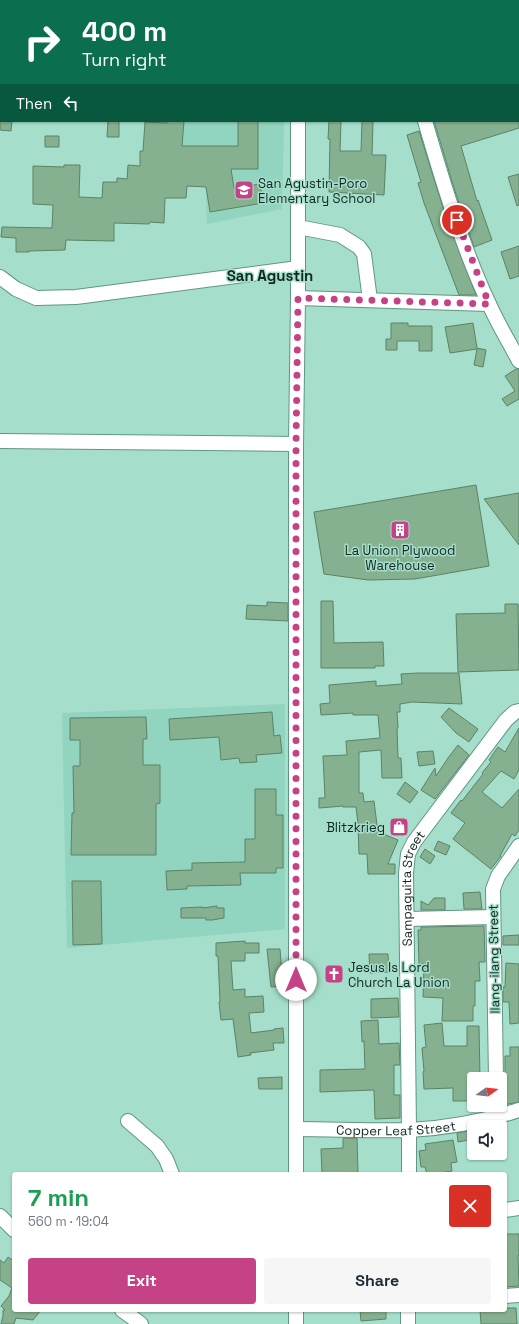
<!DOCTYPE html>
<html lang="en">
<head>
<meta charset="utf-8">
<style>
	body { margin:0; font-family:"Space Grotesk",sans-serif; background:#f6f6f7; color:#1f2937; height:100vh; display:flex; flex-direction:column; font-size:15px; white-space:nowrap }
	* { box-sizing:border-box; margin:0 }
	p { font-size:13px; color:#747a83 }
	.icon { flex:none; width:22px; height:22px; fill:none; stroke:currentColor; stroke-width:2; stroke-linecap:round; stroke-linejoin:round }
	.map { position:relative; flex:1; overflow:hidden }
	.panel { position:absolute; left:12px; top:1172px; width:495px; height:140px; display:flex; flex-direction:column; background:#fff; border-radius:4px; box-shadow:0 1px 3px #0004 }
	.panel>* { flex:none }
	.banner { position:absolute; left:0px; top:0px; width:519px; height:122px; box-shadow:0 1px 3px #0004; background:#0b6e4f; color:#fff; overflow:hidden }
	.needle { width:26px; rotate:76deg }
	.buttons { position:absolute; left:467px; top:1072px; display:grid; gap:8px }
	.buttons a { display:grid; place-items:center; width:40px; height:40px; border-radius:4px; background:#fff; box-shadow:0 1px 3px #0004; font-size:20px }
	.pin { position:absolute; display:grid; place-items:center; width:34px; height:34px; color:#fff; margin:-17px; border:2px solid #fff; border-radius:50%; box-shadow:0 1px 4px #0007 }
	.me { position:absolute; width:44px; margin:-22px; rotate:0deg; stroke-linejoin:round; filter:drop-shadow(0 0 3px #0008) }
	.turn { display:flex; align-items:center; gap:14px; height:84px; padding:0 16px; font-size:18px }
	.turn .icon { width:52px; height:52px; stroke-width:2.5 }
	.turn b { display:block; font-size:28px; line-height:34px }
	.then { display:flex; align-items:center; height:38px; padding:0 16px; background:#0003; gap:8px; font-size:15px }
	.round { display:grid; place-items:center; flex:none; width:42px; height:42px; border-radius:4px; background:#f6f6f7 }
	.headline { display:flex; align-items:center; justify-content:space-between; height:68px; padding:0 16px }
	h1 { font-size:24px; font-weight:700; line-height:30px; color:#1e9e55 }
	.action { display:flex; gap:8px; margin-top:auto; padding:8px 16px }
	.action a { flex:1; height:46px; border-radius:4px; background:#c64286; color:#fff; font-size:16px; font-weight:700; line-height:46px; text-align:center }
	.action a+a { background:#f6f6f7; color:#1f2937 }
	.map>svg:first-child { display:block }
</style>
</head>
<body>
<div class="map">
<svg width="519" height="1324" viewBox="0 0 519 1324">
	<rect width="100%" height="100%" fill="#a5decb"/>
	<path fill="#91d4bf" d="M162,121H284L282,209L207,224L205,172L164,166Z
		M285,704V929L67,948L62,713Z"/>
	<path fill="#86b191" stroke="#5a8365" d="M0,121H12L11,131L0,130Z
		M108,121H119V137H107Z
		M167,121H184L182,146H238V121H258V169H231L234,188L260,184L263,203L210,212L206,187L187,186L186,198H165L164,223L150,222L149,224L114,223V241L66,240L65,250L29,251V252H16V238L1,237L2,227L52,228L53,205L33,204V166L64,167V165H80L79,197L102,198L103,182H117V178L127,179L128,165L140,166V151H143L145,122L167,123Z
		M329,121H341L340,151H361L362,121H373L372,155H386L384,195L329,192L330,139H328Z
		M434,121H519V128L461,146L477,201L478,200L492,240L474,247L454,188Z
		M419,131L446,217L476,295H459L424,203L418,183L421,182L407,135Z
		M45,136H59V147H45Z
		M519,174V205L517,206L508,177Z
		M519,246V276L510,279L501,252Z
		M391,323H408V326H432V351H419V341H397V350H386V339H391Z
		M473,323L477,348L486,350L483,367L474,365L477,349L450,353L445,327Z
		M516,369H519V399L507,406L502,399L515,391L505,376Z
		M476,485L489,566L415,579L368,580L324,574L314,512Z
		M519,493V545L484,499Z
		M321,601H333L334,643L383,642L384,666H375V668H321Z
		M267,602L288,603V621L246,619L247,605L267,606Z
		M505,604H518L519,670L458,672L456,614L505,613Z
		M418,673H459L462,704L412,702L400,704V712H397L398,728H397L398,758H401L402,778H382L381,750L359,752V793H363L364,802L374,801L378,833H381L398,840L388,864H395V874H368L367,854H359L358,824L356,807H343V806L319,808V798H325L323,756L347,755L346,741L380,738L378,715H353V713L321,715L320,704L330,703L329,685L376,681V686L402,684L401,674Z
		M449,708L478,729L469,742L456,733L441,717Z
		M272,712L274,736L280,735L282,753L256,755L257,762L240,763L239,758L221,760L219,737L170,740L169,719Z
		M146,717L147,739H143V765H160V803L156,804V855H71L72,813H74L73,766H80V740H70V718Z
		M519,728V770L514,779L501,771L482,792L502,808L519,789V830L515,836L512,834L500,856H501L491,869L453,839L465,823L451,813L461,800L462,801L483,774L482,773L491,762L489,760L498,747L505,752Z
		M458,745L469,755L435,799L421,790L435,768L436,776L448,758Z
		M433,751L435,764L419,766L417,752Z
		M405,782L418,792L410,803L397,794Z
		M255,789H276V815H283V868H276V873H240L241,885L187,886V889L167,890L166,871L192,870V863L245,862V839H255Z
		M438,841L450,846L446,855L434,850Z
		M425,849L435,856L430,864L420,857Z
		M72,881H101L102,944L73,945Z
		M480,892L482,909H464L463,893Z
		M434,898H445V910H421V901L428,905Z
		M217,906V908H224V918L212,920H206V918H181V908L203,907V908Z
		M484,926L485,962H479L480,981H475V1006H473V1021H442L443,998L423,997L424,964H419L418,930H421V927Z
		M519,935V945H503V936Z
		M245,941V943H259V953H245V961H231L233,990L245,989V997L263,996L264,1012L249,1013L251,1033L274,1030V1029L283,1028L284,1043H273L274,1050L250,1053L251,1055L238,1057L233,1019L221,1020L219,1002H220L218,956H216V943Z
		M267,949H280L283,986L271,987Z
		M369,954H388L389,972L370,973Z
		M506,963L519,964V1023L510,1024L509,1002H503V987H505Z
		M398,998L399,1017L371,1018V999Z
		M378,1020L379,1044L399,1043L400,1065H394V1095H400V1118L375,1119L374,1090L320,1092V1070L365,1069L364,1041L362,1042L361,1021Z
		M442,1023L444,1046H467V1026H479L480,1079H474V1101H453V1088L424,1089L423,1072L424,1071L422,1048L426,1047L424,1025Z
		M510,1047H519V1102L503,1105L502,1085L505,1076V1056H510Z
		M282,1077V1089H259L258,1078Z
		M474,1130V1139L458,1142L457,1133Z
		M343,1138H357L358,1174H322L321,1149L343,1148Z
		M453,1140L457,1162L451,1163L452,1171L435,1174H427L425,1167H421L419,1151L426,1150L425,1144Z
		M505,1234H519V1255L518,1256L519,1286L505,1287Z
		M8,1257L14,1261V1310H41L33,1320L16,1318L14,1324H1L3,1316V1310H5L1,1306L9,1296L12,1288L0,1280V1260L4,1263Z
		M505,1308H516L517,1324H481L480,1310H505Z
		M360,1310H386V1319L361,1321Z"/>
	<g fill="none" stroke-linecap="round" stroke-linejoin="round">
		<g stroke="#5f9785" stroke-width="16">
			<g id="minor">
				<path d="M344,0L345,1"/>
				<path d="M392,0V1"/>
				<path d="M299,1V0"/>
				<path d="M425,121C443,183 462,246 489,304C498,324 509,342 519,361"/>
				<path d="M298,227L340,235L359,247L364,254L370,300"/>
				<path d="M0,277L16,289L36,298L76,297L298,268"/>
				<path d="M298,298L489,304"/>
				<path d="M0,441L296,444"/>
				<path d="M407,919L493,917"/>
				<path d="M496,1079L493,889L498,876L519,846"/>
				<path d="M128,1121L157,1146L166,1159L172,1174"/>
				<path id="s1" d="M296,1129C334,1129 372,1131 410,1130C446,1128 485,1121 519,1110"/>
				<path d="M296,1174V444L298,298V121"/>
				<path id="s2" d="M409,1174V1130L406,873L408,854L414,842L506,720L515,712L519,711"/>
				<path d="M505,1210L519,1208"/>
				<path d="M0,1216L14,1230"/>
				<path d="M505,1296L519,1295"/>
				<path d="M122,1310L141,1324"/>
				<path d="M408,1310V1324"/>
				<path d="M296,1324V1310"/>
			</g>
		</g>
		<use href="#minor" stroke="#fff" stroke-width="14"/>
	</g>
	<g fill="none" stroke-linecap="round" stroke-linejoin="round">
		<path stroke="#c64286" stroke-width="7" stroke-dasharray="0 12.6" d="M296,980V444L298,298L489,304L457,220"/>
	</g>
	<defs>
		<g id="school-square" transform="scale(1)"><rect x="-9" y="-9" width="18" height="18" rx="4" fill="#c64286" stroke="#a5decb"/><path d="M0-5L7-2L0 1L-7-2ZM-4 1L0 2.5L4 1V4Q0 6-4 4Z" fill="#fff"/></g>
		<g id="building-square" transform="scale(1)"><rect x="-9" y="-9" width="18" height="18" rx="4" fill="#c64286" stroke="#a5decb"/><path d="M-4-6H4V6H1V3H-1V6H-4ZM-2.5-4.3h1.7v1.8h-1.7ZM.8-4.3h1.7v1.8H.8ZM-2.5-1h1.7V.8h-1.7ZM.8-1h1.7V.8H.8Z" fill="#fff"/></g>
		<g id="shop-square" transform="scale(1)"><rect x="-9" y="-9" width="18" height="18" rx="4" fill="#c64286" stroke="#a5decb"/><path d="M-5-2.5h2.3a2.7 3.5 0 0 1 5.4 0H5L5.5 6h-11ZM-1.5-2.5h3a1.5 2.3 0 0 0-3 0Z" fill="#fff"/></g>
		<g id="church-square" transform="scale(1)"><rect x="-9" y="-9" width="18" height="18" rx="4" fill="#c64286" stroke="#a5decb"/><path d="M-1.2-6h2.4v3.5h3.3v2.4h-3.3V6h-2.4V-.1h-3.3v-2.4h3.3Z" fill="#fff"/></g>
	</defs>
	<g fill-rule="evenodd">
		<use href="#school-square" x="244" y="190"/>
		<use href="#building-square" x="400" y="530"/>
		<use href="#shop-square" x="399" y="827"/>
		<use href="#church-square" x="334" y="974"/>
	</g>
	<g text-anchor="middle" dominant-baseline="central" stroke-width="3" stroke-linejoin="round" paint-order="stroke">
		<g font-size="13" fill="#112822" stroke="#a5decb" text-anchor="start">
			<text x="258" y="183">San Agustin-Poro<tspan x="258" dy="15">Elementary School</tspan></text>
			<text x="400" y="550" text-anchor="middle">La Union Plywood<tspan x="400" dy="15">Warehouse</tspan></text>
			<text x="385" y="827" text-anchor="end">Blitzkrieg</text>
			<text x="348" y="967">Jesus Is Lord<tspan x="348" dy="15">Church La Union</tspan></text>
		</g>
		<g font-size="13" fill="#112822" stroke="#a5decb">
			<text stroke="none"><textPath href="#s2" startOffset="287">Sampaguita Street</textPath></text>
			<text transform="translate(494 959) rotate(-91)">Ilang-ilang Street</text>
			<text stroke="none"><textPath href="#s1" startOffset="100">Copper Leaf Street</textPath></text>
		</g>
		<g font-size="15" font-weight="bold" fill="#112822" stroke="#a5decb">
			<text x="270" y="275">San Agustin</text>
		</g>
	</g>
</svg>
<div class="buttons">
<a><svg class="needle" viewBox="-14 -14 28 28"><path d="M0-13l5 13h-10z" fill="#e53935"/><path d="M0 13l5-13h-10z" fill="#747a83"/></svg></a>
<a><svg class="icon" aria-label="sound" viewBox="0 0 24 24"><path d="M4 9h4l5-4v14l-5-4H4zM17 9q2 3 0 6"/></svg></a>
</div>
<div class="pin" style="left:457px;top:220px;background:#d93025"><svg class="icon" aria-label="arrive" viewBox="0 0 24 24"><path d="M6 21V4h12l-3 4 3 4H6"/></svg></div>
<svg class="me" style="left:296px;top:980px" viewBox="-20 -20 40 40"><circle r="19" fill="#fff"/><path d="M0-13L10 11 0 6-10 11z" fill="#c64286"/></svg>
<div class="banner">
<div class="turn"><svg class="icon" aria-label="right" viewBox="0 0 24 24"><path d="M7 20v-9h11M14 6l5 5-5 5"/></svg><div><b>400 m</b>Turn right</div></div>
<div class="then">Then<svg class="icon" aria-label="left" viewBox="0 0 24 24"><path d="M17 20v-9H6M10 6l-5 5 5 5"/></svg></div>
</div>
<section class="panel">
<div class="headline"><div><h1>7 min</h1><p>560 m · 19:04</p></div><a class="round" style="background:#d93025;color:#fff"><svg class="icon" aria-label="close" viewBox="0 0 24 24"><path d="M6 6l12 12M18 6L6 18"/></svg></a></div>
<div class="action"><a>Exit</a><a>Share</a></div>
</section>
</div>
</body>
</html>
